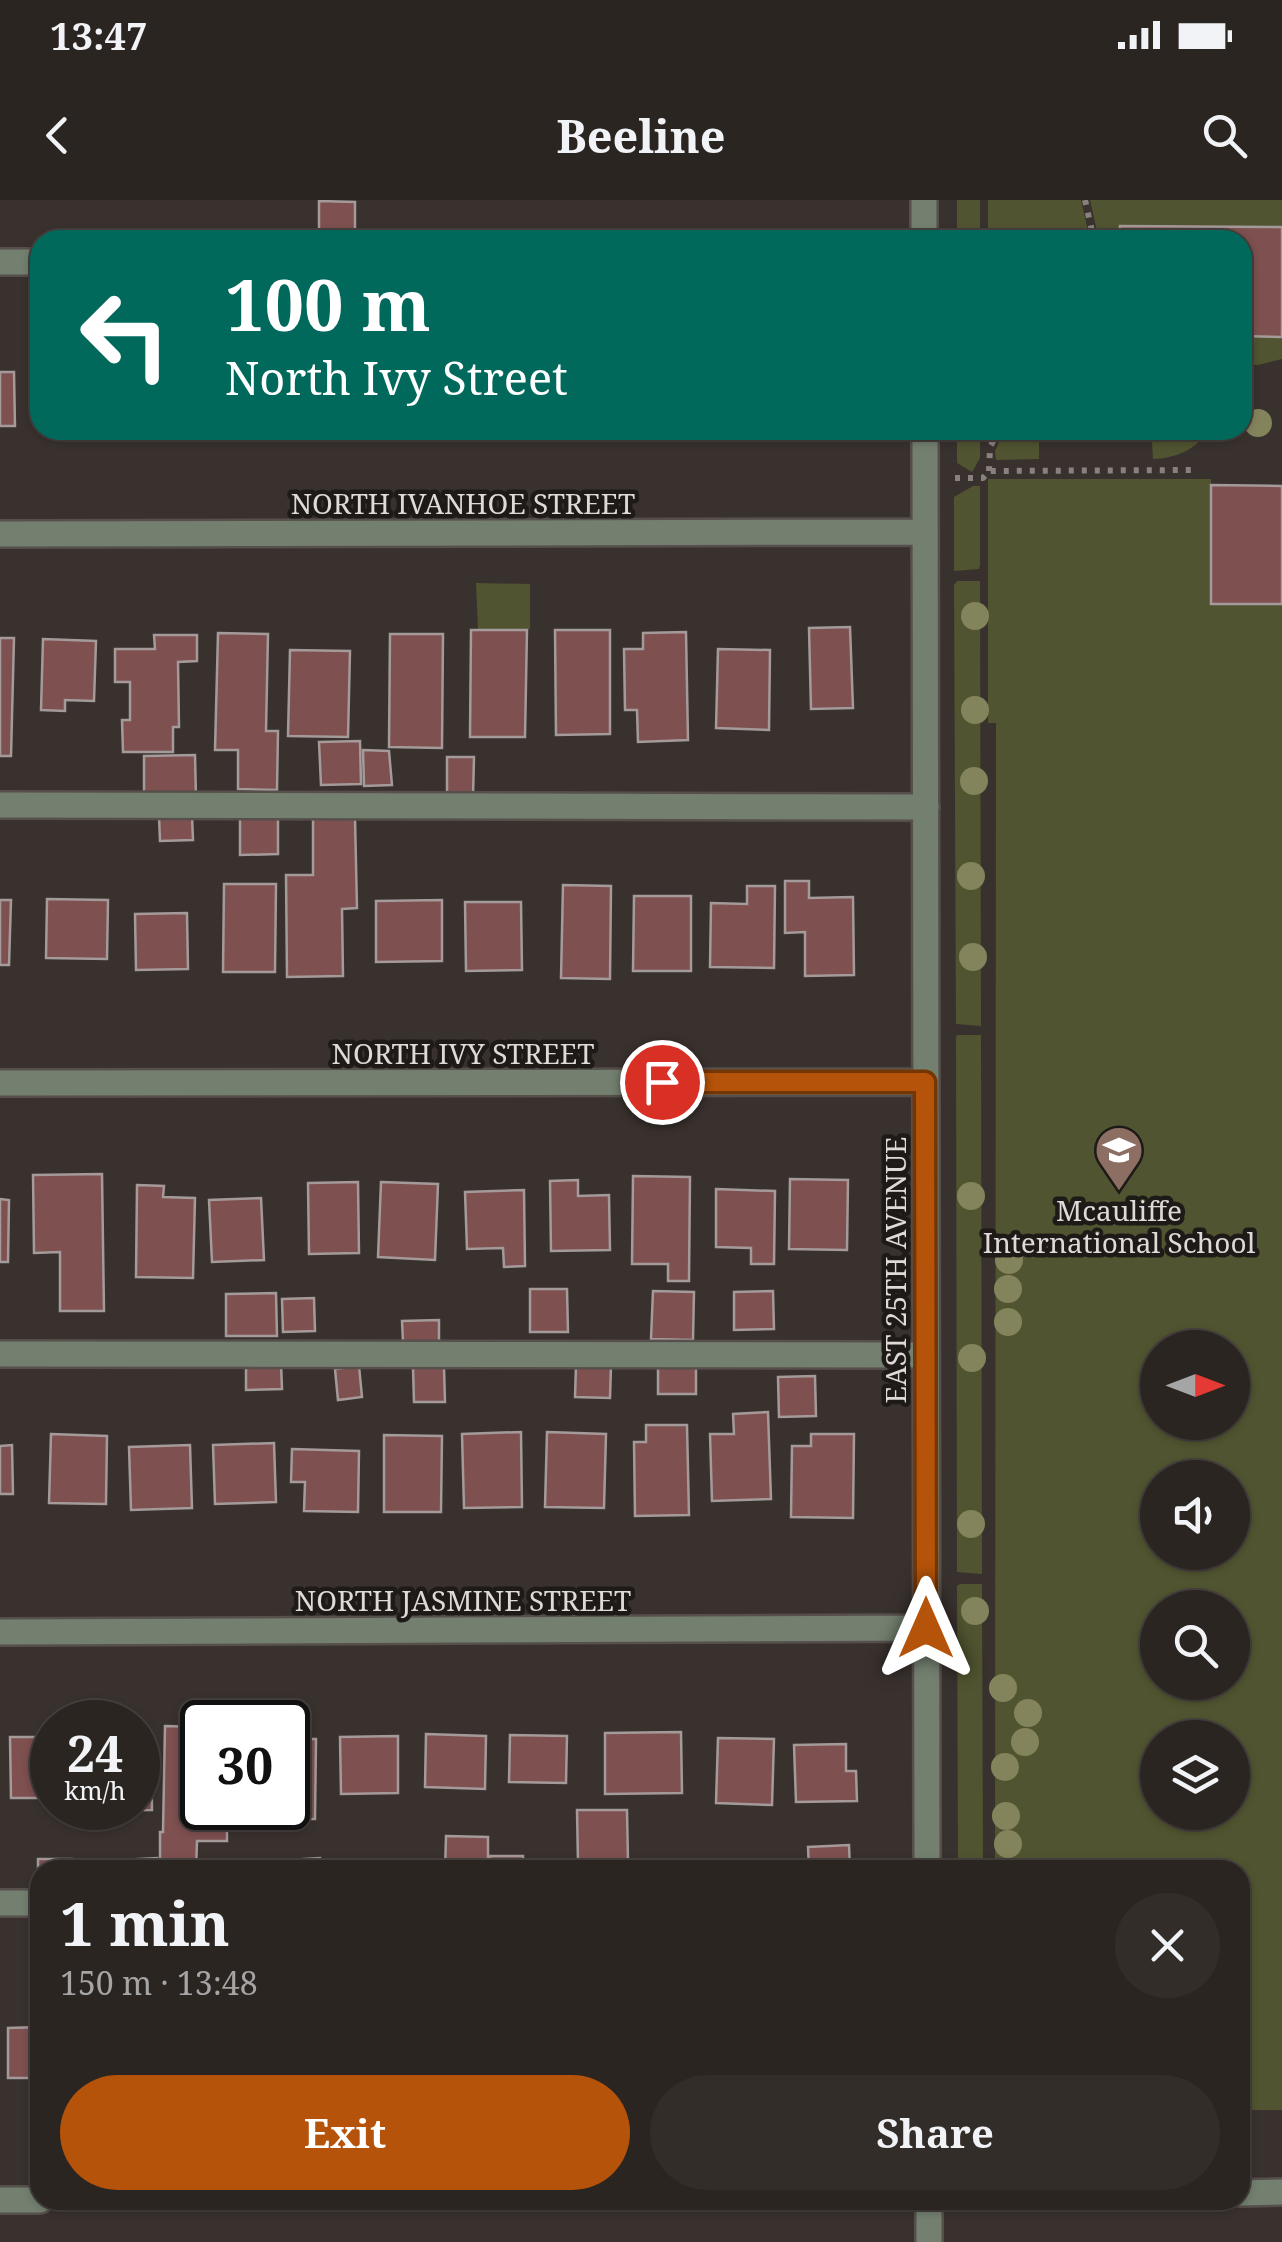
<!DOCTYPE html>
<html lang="en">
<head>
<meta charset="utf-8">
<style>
	body { margin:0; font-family:"Noto Serif",serif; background:#332d2a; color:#f1f3f6; height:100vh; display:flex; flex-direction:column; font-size:38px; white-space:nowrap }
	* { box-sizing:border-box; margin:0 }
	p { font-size:32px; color:#a6a5a5 }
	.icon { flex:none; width:55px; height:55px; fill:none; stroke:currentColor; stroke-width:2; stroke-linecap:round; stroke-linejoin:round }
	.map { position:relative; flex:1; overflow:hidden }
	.sheet { position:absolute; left:30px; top:1660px; width:1220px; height:350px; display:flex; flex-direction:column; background:#2b2522; border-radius:30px; box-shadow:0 2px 8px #0004,0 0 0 2px #474240 }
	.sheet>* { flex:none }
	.guide { position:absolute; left:30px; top:30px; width:1222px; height:210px; border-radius:30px; box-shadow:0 2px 8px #0004,0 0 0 2px #474240; background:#00695c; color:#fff; overflow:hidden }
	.needle { width:65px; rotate:90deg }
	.buttons { position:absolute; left:1140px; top:1130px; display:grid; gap:20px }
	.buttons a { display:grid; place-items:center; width:110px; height:110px; border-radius:50%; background:#2b2522; box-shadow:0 2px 8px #0004,0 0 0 2px #474240; font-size:50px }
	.speed { position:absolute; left:30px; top:1500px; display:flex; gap:20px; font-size:50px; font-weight:700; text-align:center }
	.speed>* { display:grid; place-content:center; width:130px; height:130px; border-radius:50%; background:#2b2522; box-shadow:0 2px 8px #0004,0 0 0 2px #474240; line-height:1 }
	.speed small { font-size:25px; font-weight:400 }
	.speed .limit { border:5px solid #111; border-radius:15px; background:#fff; color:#111 }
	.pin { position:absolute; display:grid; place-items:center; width:85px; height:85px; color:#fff; margin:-42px; border:5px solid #fff; border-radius:50%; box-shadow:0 2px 10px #0007 }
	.me { position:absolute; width:110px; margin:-55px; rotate:0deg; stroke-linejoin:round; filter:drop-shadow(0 0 8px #0008) }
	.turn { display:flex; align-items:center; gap:35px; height:210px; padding:0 30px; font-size:45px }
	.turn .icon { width:130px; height:130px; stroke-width:2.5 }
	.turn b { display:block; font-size:70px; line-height:85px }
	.round { display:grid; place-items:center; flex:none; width:105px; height:105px; border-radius:52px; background:#332d2a }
	.summary { display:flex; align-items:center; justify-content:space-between; height:170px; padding:0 30px }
	h1 { font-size:60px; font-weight:700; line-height:75px }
	.button { display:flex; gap:20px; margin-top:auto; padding:20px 30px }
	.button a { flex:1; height:115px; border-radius:60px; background:#b45309; color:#fff; font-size:40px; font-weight:700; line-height:115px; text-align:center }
	.button a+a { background:#332d2a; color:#f1f3f6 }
	.status { display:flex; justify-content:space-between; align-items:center; height:70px; padding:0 50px; background:#2b2522; direction:ltr }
	.status svg { height:28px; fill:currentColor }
	header { display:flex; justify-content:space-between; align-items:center; height:130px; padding:0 30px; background:#2b2522; font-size:45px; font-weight:700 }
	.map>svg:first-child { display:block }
</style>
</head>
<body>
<div class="status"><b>13:47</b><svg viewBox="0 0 49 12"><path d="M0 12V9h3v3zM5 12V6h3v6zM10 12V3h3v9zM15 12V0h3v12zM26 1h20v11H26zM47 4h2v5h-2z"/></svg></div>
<header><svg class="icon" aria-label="back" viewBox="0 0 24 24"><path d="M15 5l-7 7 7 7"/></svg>Beeline<svg class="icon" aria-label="search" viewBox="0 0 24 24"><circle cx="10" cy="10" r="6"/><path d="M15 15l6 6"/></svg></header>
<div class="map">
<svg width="1282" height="2042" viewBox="0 0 1282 2042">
	<rect width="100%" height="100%" fill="#39312e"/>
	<path fill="#515430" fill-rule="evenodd" d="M957,0H980V40H957Z
		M988,0H1081L1090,40H988Z
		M1090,0H1282V27L1120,26L1119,40H1099Z
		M1242,136L1282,137V159L1258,165L1243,164Z
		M957,230H980V258L972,272L957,263Z
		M1004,230H1209C1195,250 1177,258 1153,259L1152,242H1039V259L996,260L995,251Z
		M988,279H1211V403L1282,404V1910H1240V1670H995L996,523H988ZM1158,1148H1232V1222H1158ZM1158,1278H1232V1352H1158ZM1158,1408H1232V1482H1158ZM1158,1538H1232V1612H1158Z
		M973,286H980V365L979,369L954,371V297Z
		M957,381H980L981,826L956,824L954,385Z
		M476,383L530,384V429L478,430Z
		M957,835H981L982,1374L957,1372L956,838Z
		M960,1384H982L983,1670H958L957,1386Z"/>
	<path fill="#7e5050" stroke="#a59a9a" stroke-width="2.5" d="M319,1L355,2V37L319,36Z
		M1120,26L1282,27V137L1242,136V40H1119Z
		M0,172H14L15,226H0Z
		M1211,285L1282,286V404H1211Z
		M850,427L853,508L811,509L809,428Z
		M471,430H527L525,537H470Z
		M555,430H610V534L556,535Z
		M686,432L688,540L638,542L637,510H625L624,449H643V433Z
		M218,433L268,434L266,531H278L277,590L238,589V550H215Z
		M390,434H443L442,548L389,547Z
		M154,435H197V461L178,462L179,527H173V552H123L122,520H130V482H115V449H155Z
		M0,438H14L11,556H0Z
		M43,439L96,441L94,501L65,500V511L41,510Z
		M718,449L770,450L769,530L716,528Z
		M290,450L350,451L348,537L288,536Z
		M360,541L361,584L321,585L319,542Z
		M363,550L389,551L392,585L364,586Z
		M195,555L196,598L144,599V556Z
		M447,557H474L473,597H447Z
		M278,614V654L240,655V615Z
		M192,615L193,640L160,641L159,616Z
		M355,618L357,708L342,709L343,776L287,777L286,675H313V619Z
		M785,681H809V698L853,697L854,775L805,776V732L785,733Z
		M224,684H276L275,772H223Z
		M563,685L611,686L610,779L561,778Z
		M747,686H775L774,768L710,767L711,703L747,704Z
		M634,696H691V771H633Z
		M47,699L108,700L107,759L46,758Z
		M0,700H11L9,765H0Z
		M442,700V761L376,762V701Z
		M465,702H521L522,770L466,771Z
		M187,713L188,769L136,770L135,714Z
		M102,974L104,1111H60V1052L34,1053L33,975Z
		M633,976L690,977L689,1081H668V1064H632Z
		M790,979L848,980L847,1050L789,1049Z
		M578,980V996L609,995L610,1050L551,1051L550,981Z
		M358,982L359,1053L309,1054L308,983Z
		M381,982L438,984L435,1060L378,1057Z
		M137,985L164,986L163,997L195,998L193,1078L136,1077Z
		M716,989L775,991L774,1064H751V1048L716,1047Z
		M524,990L525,1066L504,1067L503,1048L467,1049L465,992Z
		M261,998L264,1060L212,1062L209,1000Z
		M0,999L9,1000L8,1062H0Z
		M530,1089H567L568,1132H530Z
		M653,1091L694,1092L693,1140L651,1139Z
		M773,1091L774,1129L734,1130V1092Z
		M276,1093L277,1136H226V1094Z
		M314,1098L315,1131L283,1132L282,1099Z
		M439,1120V1141L403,1142L402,1121Z
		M281,1163L282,1189L246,1190V1164Z
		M696,1163V1194H658V1164Z
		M576,1165L611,1166L610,1198L575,1197Z
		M359,1166L362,1197L338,1200L335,1169Z
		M444,1167L445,1202H414L413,1168Z
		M815,1176L816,1216L779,1217L778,1177Z
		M768,1212L771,1299L712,1301L710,1234H734L733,1214Z
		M646,1225H687L689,1315L635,1316L634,1242H646Z
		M521,1232L522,1307L464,1308L462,1234Z
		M547,1232L606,1234L604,1308L545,1307Z
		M51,1234L107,1236L106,1304L49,1303Z
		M811,1234H854L853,1318L791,1317L792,1246H811Z
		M384,1235L442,1236L441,1312H384Z
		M274,1243L276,1302L215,1304L213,1245Z
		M12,1245L13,1294H0V1246Z
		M190,1245L192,1308L131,1310L129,1247Z
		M292,1249L359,1251L358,1312L304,1311L305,1282H291Z
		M165,1526L202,1527V1608H227V1641H197L196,1670H160V1632H163Z
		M681,1532L682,1593L605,1594V1533Z
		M138,1533H151L152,1610L92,1611V1608H138Z
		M426,1534L486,1536L485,1589L425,1587Z
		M510,1535L567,1536L566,1583L509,1582Z
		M398,1536V1593L341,1594L340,1537Z
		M10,1537H52V1581H44L45,1598H11Z
		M718,1538L774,1539L772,1605L716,1603Z
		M288,1539H316L315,1619H259V1608H288Z
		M846,1544V1571H856L857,1601L796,1602L794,1545Z
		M577,1610H627L628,1662L578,1663Z
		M446,1636L488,1637V1670H445Z
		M849,1645L850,1670H809L808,1647Z
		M490,1656H523V1670H490Z
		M157,1658V1670H120V1660Z
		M320,1658L321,1670H288V1660Z
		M38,1659H72V1670H40V1690H38Z
		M40,1827V1878H8V1828Z"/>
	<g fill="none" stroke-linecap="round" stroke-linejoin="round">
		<g stroke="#574f4c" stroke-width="30">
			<path id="minor" d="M924,0V40
				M0,62H40
				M925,230L927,1670
				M0,334L925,332
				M0,605L926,607
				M0,883L925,882
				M0,1154L925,1155
				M0,1432L926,1428
				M0,1703H40
				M1240,1993L1282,1992
				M0,2000H40
				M929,2042V2000"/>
		</g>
		<path stroke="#88817f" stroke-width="6" stroke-dasharray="5 8" stroke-linecap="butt" d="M1085,0L1094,40
			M989,271L990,247L999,230
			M955,278H983L989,271L1192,270"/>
		<use href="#minor" stroke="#738070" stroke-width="25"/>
	</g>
	<g fill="#84845c">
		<circle cx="1258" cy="223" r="14"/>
		<circle cx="975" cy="416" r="14"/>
		<circle cx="975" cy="510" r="14"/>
		<circle cx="974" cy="581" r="14"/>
		<circle cx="971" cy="676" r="14"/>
		<circle cx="973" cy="757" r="14"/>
		<circle cx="971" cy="996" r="14"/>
		<circle cx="1009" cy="1060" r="14"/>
		<circle cx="1008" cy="1089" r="14"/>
		<circle cx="1008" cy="1122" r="14"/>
		<circle cx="972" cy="1158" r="14"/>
		<circle cx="971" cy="1324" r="14"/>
		<circle cx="975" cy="1411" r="14"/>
		<circle cx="1003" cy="1488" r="14"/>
		<circle cx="1028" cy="1513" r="14"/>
		<circle cx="1025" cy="1542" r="14"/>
		<circle cx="1005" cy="1567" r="14"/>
		<circle cx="1006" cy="1616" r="14"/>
		<circle cx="1008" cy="1644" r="14"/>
	</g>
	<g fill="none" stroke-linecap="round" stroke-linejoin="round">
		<g stroke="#753606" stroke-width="25">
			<path id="route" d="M662,882H925L926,1428"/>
		</g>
		<use href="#route" stroke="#b45309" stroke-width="18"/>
	</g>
	<defs>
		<g id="school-pin" transform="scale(2.5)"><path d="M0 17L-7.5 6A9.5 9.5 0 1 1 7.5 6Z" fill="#8d6e63" stroke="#1d1a18"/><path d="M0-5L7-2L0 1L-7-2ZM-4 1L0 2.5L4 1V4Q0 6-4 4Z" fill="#fff"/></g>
	</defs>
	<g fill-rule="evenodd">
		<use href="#school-pin" x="1119" y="950"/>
	</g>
	<g text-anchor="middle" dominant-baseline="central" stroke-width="9" stroke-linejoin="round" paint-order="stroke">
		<g font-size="28" fill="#dfd9d7" stroke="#1d1a18">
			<text x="463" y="303">NORTH IVANHOE STREET</text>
			<text x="463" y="853">NORTH IVY STREET</text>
			<text transform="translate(895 1070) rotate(-90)">EAST 25TH AVENUE</text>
			<text x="463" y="1400">NORTH JASMINE STREET</text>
		</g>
		<g font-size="28" fill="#dfd9d7" stroke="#1d1a18">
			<text x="1119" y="1010">Mcauliffe<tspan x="1119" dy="32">International School</tspan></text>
		</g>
	</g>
</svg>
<div class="buttons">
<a><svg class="needle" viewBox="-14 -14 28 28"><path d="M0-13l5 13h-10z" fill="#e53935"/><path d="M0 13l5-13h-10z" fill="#a6a5a5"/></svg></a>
<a><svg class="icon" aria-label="sound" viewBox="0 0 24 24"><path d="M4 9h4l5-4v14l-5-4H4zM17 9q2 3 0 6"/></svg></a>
<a><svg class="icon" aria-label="search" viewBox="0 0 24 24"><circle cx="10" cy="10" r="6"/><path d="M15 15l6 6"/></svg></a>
<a><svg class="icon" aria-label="layers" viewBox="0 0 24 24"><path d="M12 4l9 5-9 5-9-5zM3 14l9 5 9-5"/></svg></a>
</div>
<div class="speed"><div>24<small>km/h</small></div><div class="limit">30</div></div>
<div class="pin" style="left:662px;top:882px;background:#d93025"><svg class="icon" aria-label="arrive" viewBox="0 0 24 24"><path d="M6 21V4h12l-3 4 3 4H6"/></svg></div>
<svg class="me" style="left:926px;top:1428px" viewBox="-20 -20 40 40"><path d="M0-17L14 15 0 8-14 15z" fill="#b45309" stroke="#fff" stroke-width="4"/></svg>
<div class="guide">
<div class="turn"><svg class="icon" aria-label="left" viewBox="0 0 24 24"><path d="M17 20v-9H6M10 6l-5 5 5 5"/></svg><div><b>100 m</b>North Ivy Street</div></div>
</div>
<section class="sheet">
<div class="summary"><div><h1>1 min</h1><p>150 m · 13:48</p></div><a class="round"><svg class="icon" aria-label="close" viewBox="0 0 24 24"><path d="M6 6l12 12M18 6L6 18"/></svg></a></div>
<div class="button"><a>Exit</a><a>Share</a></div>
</section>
</div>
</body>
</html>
